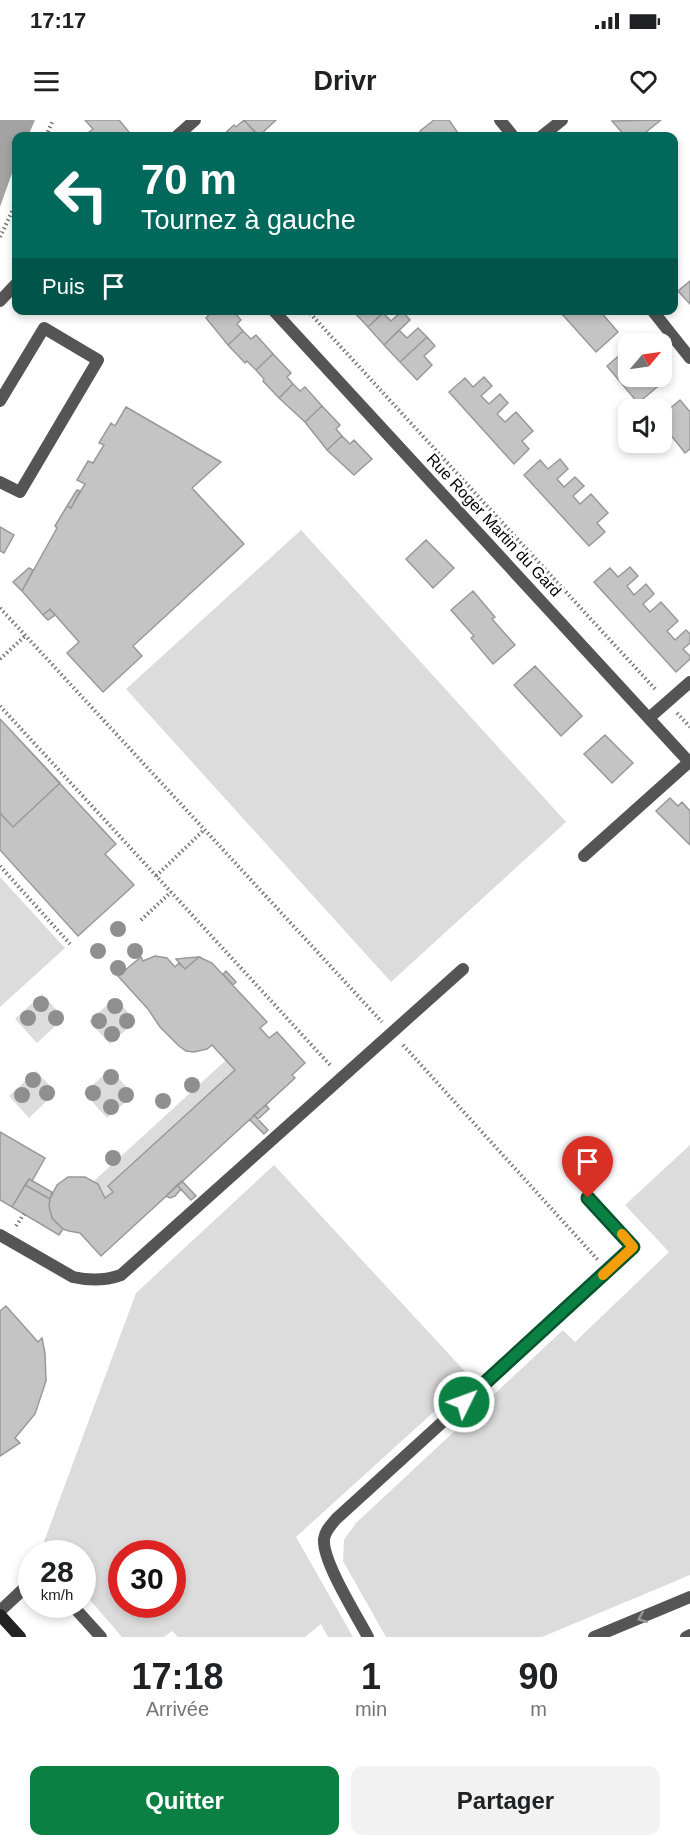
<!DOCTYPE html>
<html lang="fr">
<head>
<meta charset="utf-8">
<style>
	body { margin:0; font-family:Helvetica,sans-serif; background:#f2f2f2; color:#202124; height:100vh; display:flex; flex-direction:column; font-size:22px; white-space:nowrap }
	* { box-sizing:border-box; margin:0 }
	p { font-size:20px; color:#757577 }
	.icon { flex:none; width:33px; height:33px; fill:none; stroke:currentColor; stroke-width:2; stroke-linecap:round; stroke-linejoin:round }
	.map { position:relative; height:1517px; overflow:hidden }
	.sheet { display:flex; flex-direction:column; background:#fff; flex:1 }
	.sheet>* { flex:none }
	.top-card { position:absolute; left:12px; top:12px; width:666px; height:183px; border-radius:12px; box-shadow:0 3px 9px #0003; background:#00695c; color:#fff; overflow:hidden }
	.needle { width:39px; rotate:61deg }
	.fabs { position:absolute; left:618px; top:213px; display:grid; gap:12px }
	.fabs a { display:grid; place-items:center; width:54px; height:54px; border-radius:12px; background:#fff; box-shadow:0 3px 9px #0003; font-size:30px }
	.speed { position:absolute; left:18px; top:1420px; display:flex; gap:12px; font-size:30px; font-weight:700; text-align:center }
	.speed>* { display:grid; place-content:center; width:78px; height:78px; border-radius:50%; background:#fff; box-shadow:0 3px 9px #0003; line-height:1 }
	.speed small { font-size:15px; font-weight:400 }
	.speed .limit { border:9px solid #d22; background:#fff; color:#111 }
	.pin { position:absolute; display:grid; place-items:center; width:51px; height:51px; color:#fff; margin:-62px -26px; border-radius:50% 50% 50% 0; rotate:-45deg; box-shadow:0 0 6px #0007 }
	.pin .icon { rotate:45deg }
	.me { position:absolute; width:66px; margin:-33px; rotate:48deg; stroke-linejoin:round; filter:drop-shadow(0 0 4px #0008) }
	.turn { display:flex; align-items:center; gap:21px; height:126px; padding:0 30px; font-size:27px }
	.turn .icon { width:78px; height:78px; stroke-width:2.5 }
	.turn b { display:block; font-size:42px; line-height:51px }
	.then { display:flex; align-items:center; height:57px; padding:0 30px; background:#0003; gap:12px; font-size:22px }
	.eta { display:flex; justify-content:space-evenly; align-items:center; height:102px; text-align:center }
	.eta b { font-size:36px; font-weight:600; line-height:42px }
	.primary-button { display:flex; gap:12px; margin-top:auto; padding:12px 30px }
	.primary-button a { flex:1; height:69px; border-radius:12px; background:#0b8043; color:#fff; font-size:24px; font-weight:600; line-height:69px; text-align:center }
	.primary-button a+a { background:#f2f2f2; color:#202124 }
	.status { display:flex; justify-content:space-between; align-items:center; height:42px; padding:0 30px; background:#fff; direction:ltr }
	.status svg { height:16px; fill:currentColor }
	header { display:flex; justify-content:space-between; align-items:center; height:78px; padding:0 30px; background:#fff; font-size:27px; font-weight:600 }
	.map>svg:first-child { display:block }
</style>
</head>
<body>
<div class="status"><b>17:17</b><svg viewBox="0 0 49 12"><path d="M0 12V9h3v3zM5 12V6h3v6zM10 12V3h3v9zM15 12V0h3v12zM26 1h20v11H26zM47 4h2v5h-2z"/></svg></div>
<header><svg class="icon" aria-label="menu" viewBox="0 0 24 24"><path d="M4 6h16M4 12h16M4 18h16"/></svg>Drivr<svg class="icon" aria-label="heart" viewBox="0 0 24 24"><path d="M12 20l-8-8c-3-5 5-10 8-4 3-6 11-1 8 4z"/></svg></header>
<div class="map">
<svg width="690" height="1517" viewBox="0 0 690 1517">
	<rect width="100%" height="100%" fill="#fff"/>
	<path fill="#dcdcdc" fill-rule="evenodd" d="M301,410L566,702L391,862L126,569Z
		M0,757L65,828L0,887Z
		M42,874L64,898L37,923L15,899Z
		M115,878L136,901L110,924L89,901Z
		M226,940L235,950L108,1066L113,1072L105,1078L101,1068L94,1061Z
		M110,949L134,975L107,998L84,973Z
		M36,951L56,972L29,998L9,976Z
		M690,1025V1455L542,1517H386L343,1441L344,1420L356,1403L563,1210L575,1222L669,1132L625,1085Z
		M274,1045L471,1258L296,1417L353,1517H328L321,1504L305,1517H178L172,1511L164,1517H122L83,1472L82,1434H48L42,1427L136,1173ZM122,1434H172V1485H122Z"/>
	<path fill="#a3a3a3" d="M0,0H35L28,16H16V42L0,87Z"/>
	<path fill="#c4c4c4" stroke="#999" stroke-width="1.5" d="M85,0H119L129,12L123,16H84L93,9Z
		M244,0H276L259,16Z
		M244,0L258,16H222L234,5L236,7Z
		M434,0H449L460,16H425L420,11Z
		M661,0L641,16H625L612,1Z
		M690,161V184L678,171Z
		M213,190H232L241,200L237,204L243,211L228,225L206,198Z
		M352,190H386L368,207Z
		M567,190H599L618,212L596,232L562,194Z
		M402,191L410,200L384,225L368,207L383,193L391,201Z
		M418,208L427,217L400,242L384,225L399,210L407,218Z
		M243,211L251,219L256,215L273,234L256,250L247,241L245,243L228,225Z
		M427,217L435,226L424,236L432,245L417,260L400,242Z
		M628,228V256H659L663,262L638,283L607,246Z
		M273,234L291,253L287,257L293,264L279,278L263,261L264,259L256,250Z
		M484,257L492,266L481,276L489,284L500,274L508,283L497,294L505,302L516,292L533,311L522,321L529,329L514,344L449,272L465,258L473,267Z
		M293,264L300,271L305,267L322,286L305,302L279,278Z
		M680,280L690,292V329L685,333L662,304V295Z
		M322,286L340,305L336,309L342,316L327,330L305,302Z
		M126,287L221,342L192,368L244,424L133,526L142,536L103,572L67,533L79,522L50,489L43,495L22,471L57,408L55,406L67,386L71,388L85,364L77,360L88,341L93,343L104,325L99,323L111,303L115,306Z
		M342,316L350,324L354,320L372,339L354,355L327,330Z
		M560,339L568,349L557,359L564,367L575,357L584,366L573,376L580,384L591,374L608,393L597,403L605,412L589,426L524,355L540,340L548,349Z
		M77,370L80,371L71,388L67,386Z
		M0,407L14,415L4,433L0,431Z
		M426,420L454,448L433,468L406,439Z
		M630,447L638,456L627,466L634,475L646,464L654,474L643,484L650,492L661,482L678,501L667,511L675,520L686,510L690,514V523L683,529L690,536V539L676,552L594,462L610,448L618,457Z
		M29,448L33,450L22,471L13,462Z
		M473,471L495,497L492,499L515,525L493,544L471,518L474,516L451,490Z
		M50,489L55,495L48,500L43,495Z
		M535,546L582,596L561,616L514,565Z
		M0,599L116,724L105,734L134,765L78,816L0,730Z
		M0,599L60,663L13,707L0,693Z
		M605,615L633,643L612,663L584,634Z
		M670,678L678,686L682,682L690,691V725L656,691Z
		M155,836L167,838L175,847L179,843L185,849L199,837L212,843L267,902L260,908L269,918L277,912L305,943L292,955L295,958L101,1136L80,1113L69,1111L63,1109L52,1098L49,1086L50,1079L57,1065L68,1057H85L98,1064L105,1078L113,1072L108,1066L235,950L212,925L207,929L194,932L186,931L179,926L160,907L148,889L118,856L141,837L143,841Z
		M199,837L185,849L176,839L186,838Z
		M226,851L236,862L233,865L223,854Z
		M266,985L269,989L258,999L254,995Z
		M254,995L268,1010L264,1014L250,1000Z
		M0,1012L45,1038L32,1061L29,1059L12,1087L0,1080Z
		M29,1059L52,1072L50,1079L25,1065Z
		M182,1061L196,1076L191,1080L177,1065Z
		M25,1065L50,1079L49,1086L52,1098L63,1109L59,1115L12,1087Z
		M177,1065L181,1069L175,1076L170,1078L166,1076Z
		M6,1186L38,1222L42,1218L45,1233L46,1261L35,1294L15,1318L20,1323L0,1336V1191Z"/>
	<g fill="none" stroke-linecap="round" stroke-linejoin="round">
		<path stroke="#777" stroke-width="4" stroke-dasharray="1.5 3" stroke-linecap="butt" d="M46,16L53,0
			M0,117L16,83
			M307,190L656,570
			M0,488L382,902
			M0,539L25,516
			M0,586L330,945
			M677,593L690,607
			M0,746L70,824
			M156,756L204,710
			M141,800L171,772
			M403,925L598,1140
			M16,1106L24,1094"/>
		<path stroke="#555" stroke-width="12" d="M542,16L562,0
			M0,281L44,208L98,240L20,372L0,362
			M584,736L689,642
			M0,1115L73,1157C90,1161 104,1161 121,1155L463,849
			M480,1268L633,1127L588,1078
			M72,1485L101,1517
			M0,1491L32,1461"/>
		<path stroke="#555" stroke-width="12" d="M500,0L513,16
			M177,16L195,0
			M0,181L16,164
			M273,190L690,643
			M652,190L690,238
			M649,598L690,562
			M368,1517C357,1496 322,1441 324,1419C325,1411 331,1405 336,1399L480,1268
			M594,1517L690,1477
			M686,1517L690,1515"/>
		<path stroke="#222" stroke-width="12" d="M0,1495L20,1517"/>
	</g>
	<g fill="#8f8f8f">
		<circle cx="118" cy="809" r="8"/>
		<circle cx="98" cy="831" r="8"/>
		<circle cx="135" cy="831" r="8"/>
		<circle cx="118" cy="848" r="8"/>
		<circle cx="41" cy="884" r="8"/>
		<circle cx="115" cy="886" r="8"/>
		<circle cx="28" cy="898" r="8"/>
		<circle cx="56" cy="898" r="8"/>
		<circle cx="99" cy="901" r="8"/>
		<circle cx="127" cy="901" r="8"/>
		<circle cx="112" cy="914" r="8"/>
		<circle cx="111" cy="957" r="8"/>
		<circle cx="33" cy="960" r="8"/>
		<circle cx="192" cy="965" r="8"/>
		<circle cx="47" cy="973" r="8"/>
		<circle cx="93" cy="973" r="8"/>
		<circle cx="22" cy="975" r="8"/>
		<circle cx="126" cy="975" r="8"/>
		<circle cx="163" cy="981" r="8"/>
		<circle cx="111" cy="987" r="8"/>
		<circle cx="113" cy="1038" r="8"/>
	</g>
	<defs><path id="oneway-chevron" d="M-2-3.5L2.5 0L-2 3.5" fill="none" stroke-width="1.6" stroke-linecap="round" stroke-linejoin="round" transform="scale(1.5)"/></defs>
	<use stroke="#999" href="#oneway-chevron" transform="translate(642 1498) rotate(158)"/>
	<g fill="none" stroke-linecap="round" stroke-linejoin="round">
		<g stroke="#07532c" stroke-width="15">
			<path id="route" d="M464,1282L633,1127L588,1078"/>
		</g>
		<use href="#route" stroke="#0b8043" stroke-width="10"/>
		<path stroke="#f59e0b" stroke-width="10" d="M603,1155L633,1127L622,1114"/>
	</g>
	<g text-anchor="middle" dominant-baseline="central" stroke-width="5" stroke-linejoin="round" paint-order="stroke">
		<g font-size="16" fill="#000" stroke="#fff">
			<text transform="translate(494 405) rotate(47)">Rue Roger Martin du Gard</text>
		</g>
	</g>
</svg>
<div class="fabs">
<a><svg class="needle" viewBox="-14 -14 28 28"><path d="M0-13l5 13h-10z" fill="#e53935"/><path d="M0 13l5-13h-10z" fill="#757577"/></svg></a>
<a><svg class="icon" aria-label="sound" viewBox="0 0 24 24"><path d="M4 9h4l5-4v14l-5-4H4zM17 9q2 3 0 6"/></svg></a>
</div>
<div class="speed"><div>28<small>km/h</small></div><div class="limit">30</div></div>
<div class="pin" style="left:588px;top:1078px;background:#d93025"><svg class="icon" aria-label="arrive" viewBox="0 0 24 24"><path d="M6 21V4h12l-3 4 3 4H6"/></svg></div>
<svg class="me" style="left:464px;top:1282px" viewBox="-20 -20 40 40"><circle r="17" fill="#0b8043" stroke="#fff" stroke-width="3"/><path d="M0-11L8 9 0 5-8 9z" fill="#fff"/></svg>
<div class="top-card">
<div class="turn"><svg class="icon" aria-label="left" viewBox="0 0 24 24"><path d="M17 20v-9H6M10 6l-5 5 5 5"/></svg><div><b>70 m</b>Tournez à gauche</div></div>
<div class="then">Puis<svg class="icon" aria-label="arrive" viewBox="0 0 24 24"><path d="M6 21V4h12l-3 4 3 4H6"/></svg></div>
</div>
</div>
<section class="sheet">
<div class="eta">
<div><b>17:18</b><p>Arrivée</p></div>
<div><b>1</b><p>min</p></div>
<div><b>90</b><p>m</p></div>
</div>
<div class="primary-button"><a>Quitter</a><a>Partager</a></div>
</section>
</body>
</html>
